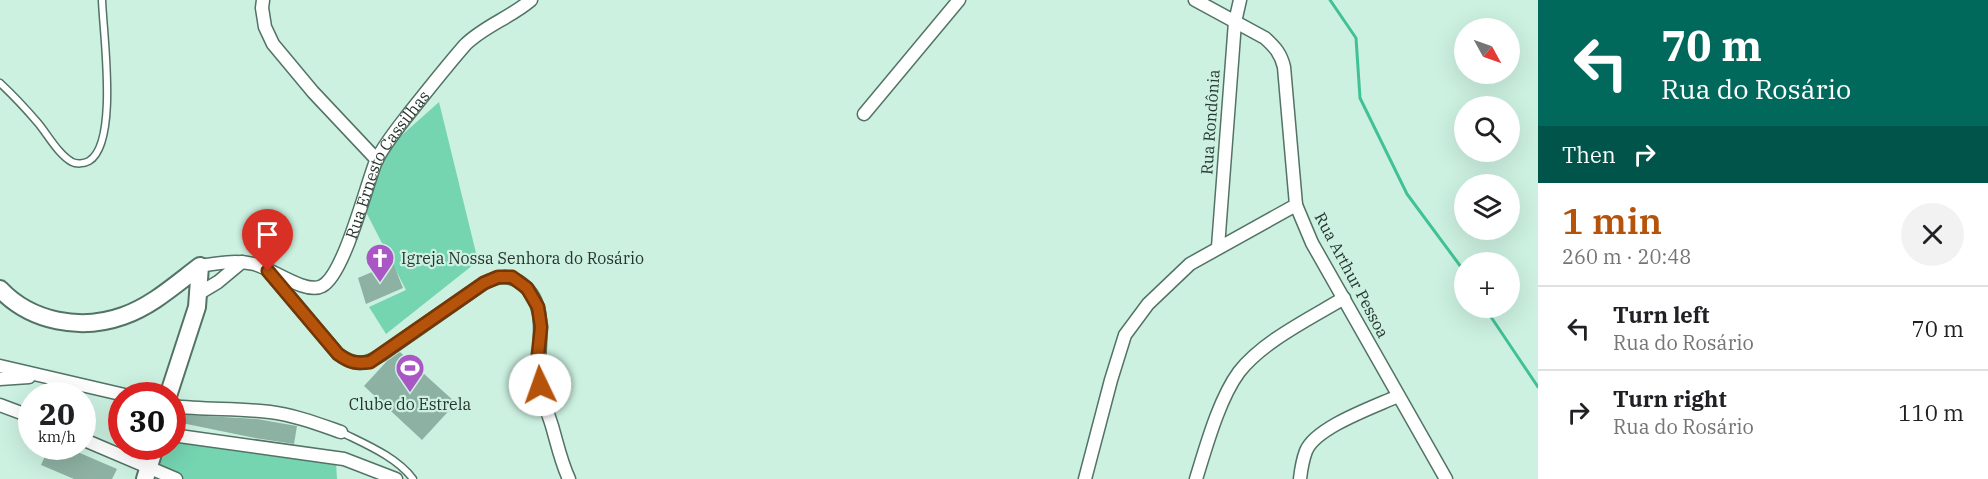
<!DOCTYPE html>
<html lang="en">
<head>
<meta charset="utf-8">
<style>
	body { margin:0; font-family:"IBM Plex Serif",serif; background:#f2f2f2; color:#202124; height:100vh; display:flex; flex-direction:column; font-size:22px; white-space:nowrap }
	* { box-sizing:border-box; margin:0 }
	p { font-size:20px; color:#757577 }
	.icon { flex:none; width:33px; height:33px; fill:none; stroke:currentColor; stroke-width:2; stroke-linecap:round; stroke-linejoin:round }
	.map { position:relative; flex:1; overflow:hidden }
	.details { display:flex; flex-direction:column; background:#fff; width:450px }
	.details>* { flex:none }
	.hud { background:#00695c; color:#fff; overflow:hidden }
	.needle { width:39px; rotate:130deg }
	.buttons { position:absolute; left:1454px; top:18px; display:grid; gap:12px }
	.buttons a { display:grid; place-items:center; width:66px; height:66px; border-radius:50%; background:#fff; box-shadow:0 6px 24px #0002; font-size:30px }
	.speed { position:absolute; left:18px; top:382px; display:flex; gap:12px; font-size:30px; font-weight:700; text-align:center }
	.speed>* { display:grid; place-content:center; width:78px; height:78px; border-radius:50%; background:#fff; box-shadow:0 6px 24px #0002; line-height:1 }
	.speed small { font-size:15px; font-weight:400 }
	.speed .limit { border:9px solid #d22; background:#fff; color:#111 }
	.pin { position:absolute; display:grid; place-items:center; width:51px; height:51px; color:#fff; margin:-62px -26px; border-radius:50% 50% 50% 0; rotate:-45deg; box-shadow:0 0 6px #0007 }
	.pin .icon { rotate:45deg }
	.me { position:absolute; width:66px; margin:-33px; rotate:357deg; stroke-linejoin:round; filter:drop-shadow(0 0 4px #0008) }
	.turn { display:flex; align-items:center; gap:21px; height:126px; padding:0 24px; font-size:27px }
	.turn .icon { width:78px; height:78px; stroke-width:2.5 }
	.turn b { display:block; font-size:42px; line-height:51px }
	.then { display:flex; align-items:center; height:57px; padding:0 24px; background:#0003; gap:12px; font-size:22px }
	.round { display:grid; place-items:center; flex:none; width:63px; height:63px; border-radius:32px; background:#f2f2f2 }
	.summary { display:flex; align-items:center; justify-content:space-between; height:102px; padding:0 24px }
	h1 { font-size:36px; font-weight:600; line-height:45px; color:#b45309 }
	ul { padding:0; list-style:none }
	li { display:flex; align-items:center; gap:18px; height:84px; padding:0 24px; border-top:2px solid #e0e0e0 }
	li div { flex:1 }
	li b { display:block; font-size:22px }
	li em { font-style:normal }
	main { display:flex; flex:1; min-height:0 }
	.map>svg:first-child { display:block }
</style>
</head>
<body>
<main>
<div class="map">
<svg width="1538" height="479" viewBox="0 0 1538 479">
	<rect width="100%" height="100%" fill="#ccf1e1"/>
	<path fill="#75d5b1" d="M439,102L478,261L386,334L369,307L406,290L365,210L384,151Z
		M173,435L336,462L337,479H182L157,470L162,447H172Z"/>
	<g fill="none" stroke-linecap="round" stroke-linejoin="round">
		<path stroke="#40c196" stroke-width="3" d="M1330,0L1356,38L1360,98L1407,194L1464,271
			M1485,308L1538,387"/>
	</g>
	<path fill="#8db1a2" d="M393,263L403,288L366,304L358,278Z
		M400,352L456,403L422,440L364,386L387,361Z
		M172,414L257,419L297,426L294,444L255,438L172,421Z
		M49,447H66L117,469L112,479H74L41,465Z"/>
	<g fill="none" stroke-linecap="round" stroke-linejoin="round">
		<g stroke="#527365" stroke-width="9">
			<path id="service" d="M0,83C14,96 26,109 38,123C48,135 58,154 72,162C76,164 84,164 89,161C119,143 103,33 102,0
				M341,432C365,444 397,457 413,479"/>
		</g>
		<g stroke="#527365" stroke-width="15">
			<g id="minor">
				<path d="M263,0L262,8L265,27L273,44L313,92L377,160"/>
				<path d="M1195,0L1265,38C1275,47 1281,54 1284,67L1296,205L1312,243L1446,479"/>
				<path d="M864,114L959,0"/>
				<path d="M1218,247L1235,22L1240,0"/>
				<path id="s1" d="M200,266C218,263 236,260 254,264C271,268 306,295 322,286C344,275 366,186 376,161C384,145 396,130 407,116C426,92 445,68 465,45C484,26 510,18 531,0"/>
				<path d="M268,271L338,354C353,365 364,366 381,355L484,283C499,276 509,274 522,284C553,308 534,353 540,386C542,399 548,413 552,426C557,443 561,462 569,479"/>
				<path d="M198,294L218,282L242,262"/>
				<path d="M0,366L129,396"/>
				<path d="M0,379L29,377"/>
				<path d="M0,405L32,417"/>
				<path d="M172,406C205,410 237,408 270,412C294,415 318,424 341,432"/>
				<path d="M172,435L344,459L396,479"/>
				<path d="M82,439L176,479"/>
				<path d="M1085,479L1111,380L1125,335L1148,304L1190,264L1296,205"/>
				<path d="M1196,479C1206,447 1219,399 1239,372C1263,341 1311,318 1344,298"/>
				<path d="M1300,479C1301,470 1303,459 1306,451C1316,427 1374,407 1398,396"/>
			</g>
		</g>
		<g stroke="#527365" stroke-width="20">
			<path id="secondary" d="M0,289C31,322 81,331 123,316C152,306 176,284 200,266
				M168,396L197,307L200,266
				M145,479L155,447"/>
		</g>
		<use href="#service" stroke="#fff" stroke-width="6"/>
		<use href="#minor" stroke="#fff" stroke-width="12"/>
		<use href="#secondary" stroke="#fff" stroke-width="16"/>
	</g>
	<g fill="none" stroke-linecap="round" stroke-linejoin="round">
		<g stroke="#753606" stroke-width="15">
			<path id="route" d="M268,271L338,354C349,362 355,364 370,362L484,283L498,277H512L527,288L538,307L541,327L538,355L540,385"/>
		</g>
		<use href="#route" stroke="#b45309" stroke-width="10"/>
	</g>
	<defs>
		<g id="church-pin" transform="scale(1.5)"><path d="M0 17L-7.5 6A9.5 9.5 0 1 1 7.5 6Z" fill="#aa56c5" stroke="#ccf1e1"/><path d="M-1.2-6h2.4v3.5h3.3v2.4h-3.3V6h-2.4V-.1h-3.3v-2.4h3.3Z" fill="#fff"/></g>
		<g id="stadium-pin" transform="scale(1.5)"><path d="M0 17L-7.5 6A9.5 9.5 0 1 1 7.5 6Z" fill="#aa56c5" stroke="#ccf1e1"/><path d="M0-5a6.5 5 0 1 0 0 10a6.5 5 0 1 0 0-10ZM-3.5-1.8h7v3.6h-7Z" fill="#fff"/></g>
	</defs>
	<g fill-rule="evenodd">
		<use href="#church-pin" x="380" y="258"/>
		<use href="#stadium-pin" x="410" y="368"/>
	</g>
	<g text-anchor="middle" dominant-baseline="central" stroke-width="4.5" stroke-linejoin="round" paint-order="stroke">
		<g font-size="16" fill="#27352f" stroke="#ccf1e1">
			<text transform="translate(1210 122) rotate(-86)">Rua Rondônia</text>
			<text stroke="none"><textPath href="#s1" startOffset="267">Rua Ernesto Cassilhas</textPath></text>
			<text transform="translate(1352 275) rotate(62)">Rua Arthur Pessoa</text>
		</g>
		<g font-size="16" fill="#27352f" stroke="#ccf1e1" text-anchor="start">
			<text x="401" y="258">Igreja Nossa Senhora do Rosário</text>
			<text x="410" y="404" text-anchor="middle">Clube do Estrela</text>
		</g>
	</g>
</svg>
<div class="buttons">
<a><svg class="needle" viewBox="-14 -14 28 28"><path d="M0-13l5 13h-10z" fill="#e53935"/><path d="M0 13l5-13h-10z" fill="#757577"/></svg></a>
<a><svg class="icon" aria-label="search" viewBox="0 0 24 24"><circle cx="10" cy="10" r="6"/><path d="M15 15l6 6"/></svg></a>
<a><svg class="icon" aria-label="layers" viewBox="0 0 24 24"><path d="M12 4l9 5-9 5-9-5zM3 14l9 5 9-5"/></svg></a>
<a>+</a>
</div>
<div class="speed"><div>20<small>km/h</small></div><div class="limit">30</div></div>
<div class="pin" style="left:268px;top:271px;background:#d93025"><svg class="icon" aria-label="arrive" viewBox="0 0 24 24"><path d="M6 21V4h12l-3 4 3 4H6"/></svg></div>
<svg class="me" style="left:540px;top:385px" viewBox="-20 -20 40 40"><circle r="19" fill="#fff"/><path d="M0-13L10 11 0 6-10 11z" fill="#b45309"/></svg>
</div>
<section class="details">
<div class="hud">
<div class="turn"><svg class="icon" aria-label="left" viewBox="0 0 24 24"><path d="M17 20v-9H6M10 6l-5 5 5 5"/></svg><div><b>70 m</b>Rua do Rosário</div></div>
<div class="then">Then<svg class="icon" aria-label="right" viewBox="0 0 24 24"><path d="M7 20v-9h11M14 6l5 5-5 5"/></svg></div>
</div>
<div class="summary"><div><h1>1 min</h1><p>260 m · 20:48</p></div><a class="round"><svg class="icon" aria-label="close" viewBox="0 0 24 24"><path d="M6 6l12 12M18 6L6 18"/></svg></a></div>
<ul>
<li><svg class="icon" aria-label="left" viewBox="0 0 24 24"><path d="M17 20v-9H6M10 6l-5 5 5 5"/></svg><div><b>Turn left</b><p>Rua do Rosário</p></div><em>70 m</em></li>
<li><svg class="icon" aria-label="right" viewBox="0 0 24 24"><path d="M7 20v-9h11M14 6l5 5-5 5"/></svg><div><b>Turn right</b><p>Rua do Rosário</p></div><em>110 m</em></li>
</ul>
</section>
</main>
</body>
</html>
